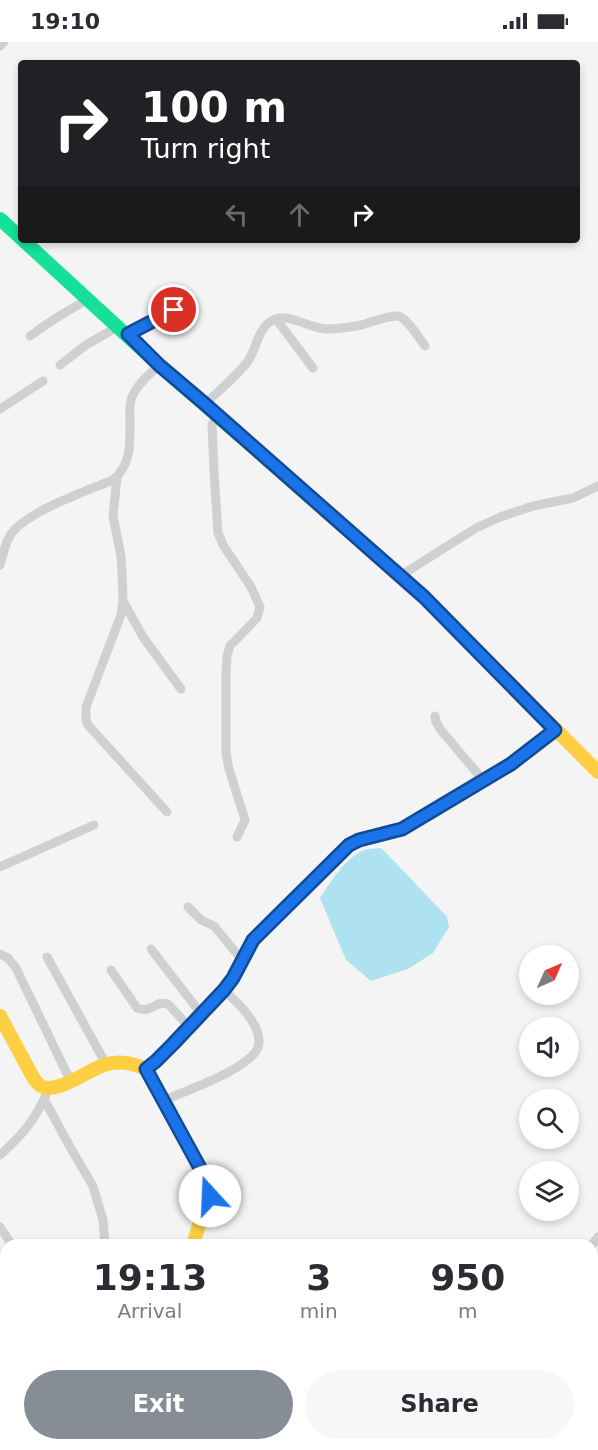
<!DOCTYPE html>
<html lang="en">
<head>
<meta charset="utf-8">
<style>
	body { margin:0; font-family:"DejaVu Sans",sans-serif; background:#f7f7f7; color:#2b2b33; height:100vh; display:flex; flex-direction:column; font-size:22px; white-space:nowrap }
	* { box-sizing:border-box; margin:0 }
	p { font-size:20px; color:#7c7c81 }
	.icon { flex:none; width:33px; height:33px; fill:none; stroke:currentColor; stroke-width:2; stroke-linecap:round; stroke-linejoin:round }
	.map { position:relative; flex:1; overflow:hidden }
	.details { position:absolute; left:0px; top:1197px; width:598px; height:212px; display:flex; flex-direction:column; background:#fff; border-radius:18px 18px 0 0; box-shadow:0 3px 9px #0003 }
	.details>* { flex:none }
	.banner { position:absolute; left:18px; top:18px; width:562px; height:183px; border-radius:6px; box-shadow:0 3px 9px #0003; background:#202124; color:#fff; overflow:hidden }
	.needle { width:39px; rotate:45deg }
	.buttons { position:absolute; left:519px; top:903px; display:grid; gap:12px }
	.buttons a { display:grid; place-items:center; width:60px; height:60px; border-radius:50%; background:#fff; box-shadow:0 3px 9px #0003; font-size:30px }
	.pin { position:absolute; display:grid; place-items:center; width:51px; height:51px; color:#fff; margin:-26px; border:3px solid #fff; border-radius:50%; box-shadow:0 2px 6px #0007 }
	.me { position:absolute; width:66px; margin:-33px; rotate:340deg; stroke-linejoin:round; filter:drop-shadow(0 0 4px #0008) }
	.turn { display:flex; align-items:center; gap:21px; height:126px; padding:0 24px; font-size:27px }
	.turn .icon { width:78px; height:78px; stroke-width:2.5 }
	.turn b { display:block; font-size:42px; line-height:51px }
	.lanes { display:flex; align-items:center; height:57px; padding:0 24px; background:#0003; justify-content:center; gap:30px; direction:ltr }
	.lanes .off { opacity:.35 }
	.eta { display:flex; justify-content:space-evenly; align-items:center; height:102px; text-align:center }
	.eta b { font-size:36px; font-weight:700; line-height:42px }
	.primary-button { display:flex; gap:12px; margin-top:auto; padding:12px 24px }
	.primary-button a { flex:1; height:69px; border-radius:36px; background:#868d94; color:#fff; font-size:24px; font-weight:700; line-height:69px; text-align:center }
	.primary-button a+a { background:#f7f7f7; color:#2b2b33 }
	.status { display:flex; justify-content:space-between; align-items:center; height:42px; padding:0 30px; background:#fff; direction:ltr }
	.status svg { height:16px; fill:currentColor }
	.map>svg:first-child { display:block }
</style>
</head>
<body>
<div class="status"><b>19:10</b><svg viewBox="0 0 49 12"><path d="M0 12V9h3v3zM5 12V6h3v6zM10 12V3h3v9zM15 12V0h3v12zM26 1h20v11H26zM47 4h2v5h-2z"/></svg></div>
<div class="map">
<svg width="598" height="1408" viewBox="0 0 598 1408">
	<rect width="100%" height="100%" fill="#f4f4f4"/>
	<path fill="#aee2f0" d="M381,806L395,820L447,875L449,885L433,911L408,927L371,939L346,918L320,856C329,842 346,816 362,809C367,806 375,807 381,806Z"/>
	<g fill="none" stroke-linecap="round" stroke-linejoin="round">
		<path stroke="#ced0d2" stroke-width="9" d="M0,4L4,0
			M276,277L313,326
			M128,293L137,287L193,258
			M30,294C49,280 68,268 89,257
			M60,323L86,303L119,284
			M205,362C219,348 240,332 250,316C257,303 259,285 273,278C288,270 310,287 326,287C338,287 351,285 362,283C372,280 388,273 398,274C407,276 419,296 425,304
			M0,367L43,339
			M217,372L212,383L214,429L218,491L223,503L251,545L260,565L257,576L230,604L227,614L226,631V711L229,727L245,778L237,795
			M117,435L113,474L121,514L122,529L123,559L121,573L86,665V678L88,683L167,770
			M0,523C3,513 5,501 11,492C26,470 88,448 113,438C132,422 130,400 130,378C130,370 129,361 132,355C137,342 150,332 159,323
			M400,534L476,486L500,475L533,464L573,456L598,444
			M123,559L143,595L181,647
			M435,674L436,680L440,687L483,738
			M0,825L94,783
			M188,865L201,878L214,884L242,918
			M151,907L202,973
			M0,912L8,916L16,926L70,1038
			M47,915L106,1022
			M111,928L137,966C153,972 154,958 168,962L190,986
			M44,1057L70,1105L93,1144L103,1178L105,1203
			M162,1059C182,1050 258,1025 259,1001C260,981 238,961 224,948
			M0,1113C22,1093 33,1081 46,1053
			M0,1185L12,1203
			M592,1203L598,1195
			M592,1259L598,1264
			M592,1322L598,1300
			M0,1348L6,1350
			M592,1375L598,1382
			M0,1390L6,1384
			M158,1402L164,1408
			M237,1402L238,1408
			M566,1402L570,1408
			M106,1408L115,1402
			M485,1408L493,1402"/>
		<path stroke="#16e098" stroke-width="14" d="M0,177L21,196
			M23,198L159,323L239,393
			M146,1027L156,1019L224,948L233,936L253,898L349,803L359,798L402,787L438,766"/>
		<path stroke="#ffcf43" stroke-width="14" d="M239,393L424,555L598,730
			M438,766L511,722L556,688
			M0,974L34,1037C35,1038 39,1043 41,1044C57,1053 88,1028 104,1023C118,1018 133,1021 146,1027L205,1135L210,1150L209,1159L199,1183L193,1203"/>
		<path stroke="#f24e42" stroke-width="14" d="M58,1402L59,1408"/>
	</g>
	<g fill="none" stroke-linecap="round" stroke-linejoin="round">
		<g stroke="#114b97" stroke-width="15">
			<path id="route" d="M174,268L128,292L159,323L205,362L424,555L555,688L511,722L402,787L359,798L349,803L253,898L233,936L224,948L173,1002L156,1019L146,1027L205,1135L209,1145L210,1154"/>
		</g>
		<use href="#route" stroke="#1a73e8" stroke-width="10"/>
	</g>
</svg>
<div class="buttons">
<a><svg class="needle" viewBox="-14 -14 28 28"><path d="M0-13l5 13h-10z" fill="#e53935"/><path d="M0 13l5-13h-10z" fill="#7c7c81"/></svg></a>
<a><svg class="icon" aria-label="sound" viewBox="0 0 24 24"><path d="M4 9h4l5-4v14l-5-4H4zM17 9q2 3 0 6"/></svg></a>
<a><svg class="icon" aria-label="search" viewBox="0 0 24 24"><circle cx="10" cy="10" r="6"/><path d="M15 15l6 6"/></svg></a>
<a><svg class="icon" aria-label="layers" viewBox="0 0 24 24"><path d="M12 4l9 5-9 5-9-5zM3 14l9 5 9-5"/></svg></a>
</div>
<div class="pin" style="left:174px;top:268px;background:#d93025"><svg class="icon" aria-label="arrive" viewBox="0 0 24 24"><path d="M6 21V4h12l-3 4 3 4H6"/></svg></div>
<svg class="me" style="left:210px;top:1154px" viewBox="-20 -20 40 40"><circle r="19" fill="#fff"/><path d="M0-13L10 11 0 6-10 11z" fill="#1a73e8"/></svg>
<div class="banner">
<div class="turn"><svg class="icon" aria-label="right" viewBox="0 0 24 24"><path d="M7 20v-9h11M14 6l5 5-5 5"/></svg><div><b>100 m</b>Turn right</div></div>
<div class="lanes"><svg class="icon off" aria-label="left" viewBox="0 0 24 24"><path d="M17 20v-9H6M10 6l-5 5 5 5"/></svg><svg class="icon off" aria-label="ahead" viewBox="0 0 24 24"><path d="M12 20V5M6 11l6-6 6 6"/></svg><svg class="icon" aria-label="right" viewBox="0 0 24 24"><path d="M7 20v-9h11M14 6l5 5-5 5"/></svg></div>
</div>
<section class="details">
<div class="eta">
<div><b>19:13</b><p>Arrival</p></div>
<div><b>3</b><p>min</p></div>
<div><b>950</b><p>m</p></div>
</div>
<div class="primary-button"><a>Exit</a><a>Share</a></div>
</section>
</div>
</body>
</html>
